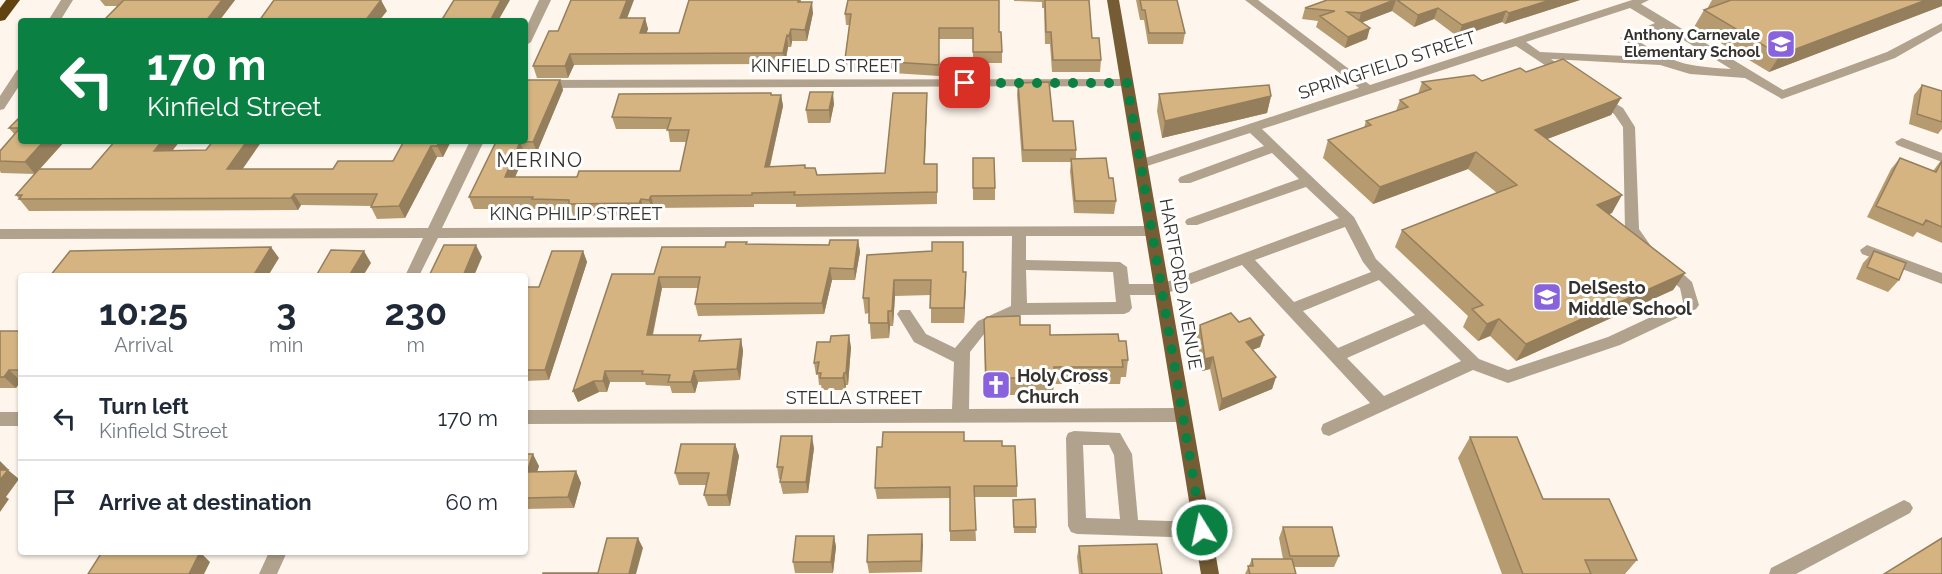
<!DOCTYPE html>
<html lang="en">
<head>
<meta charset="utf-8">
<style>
	body { margin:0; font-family:Raleway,sans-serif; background:#f2f2f3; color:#1f2937; height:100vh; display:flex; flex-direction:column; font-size:22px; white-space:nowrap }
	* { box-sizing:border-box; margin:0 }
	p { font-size:20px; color:#747a83 }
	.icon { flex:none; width:33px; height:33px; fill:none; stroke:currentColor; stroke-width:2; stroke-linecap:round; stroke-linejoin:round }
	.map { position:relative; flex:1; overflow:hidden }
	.details { position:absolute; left:18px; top:273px; width:510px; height:282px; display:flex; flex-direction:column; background:#fff; border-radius:6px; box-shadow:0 2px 4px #0004 }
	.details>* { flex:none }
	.banner { position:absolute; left:18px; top:18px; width:510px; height:126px; border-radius:6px; box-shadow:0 2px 4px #0004; background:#0b8043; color:#fff; overflow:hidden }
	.pin { position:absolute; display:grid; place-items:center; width:51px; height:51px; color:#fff; margin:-26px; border-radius:12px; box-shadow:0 3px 9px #0006 }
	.me { position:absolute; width:66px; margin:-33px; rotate:350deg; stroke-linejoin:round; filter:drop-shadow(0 0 4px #0008) }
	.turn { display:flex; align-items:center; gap:21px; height:126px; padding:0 30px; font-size:27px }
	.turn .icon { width:78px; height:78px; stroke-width:2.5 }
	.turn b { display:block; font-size:42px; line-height:51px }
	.eta { display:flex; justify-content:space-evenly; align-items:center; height:102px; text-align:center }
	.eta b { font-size:36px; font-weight:700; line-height:42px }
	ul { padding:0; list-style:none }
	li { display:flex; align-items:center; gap:18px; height:84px; padding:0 30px; border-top:2px solid #e0e1e3 }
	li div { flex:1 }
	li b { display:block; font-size:22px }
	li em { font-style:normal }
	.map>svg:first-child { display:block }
</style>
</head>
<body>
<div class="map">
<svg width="1942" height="574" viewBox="0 0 1942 574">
	<rect width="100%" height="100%" fill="#fef6ec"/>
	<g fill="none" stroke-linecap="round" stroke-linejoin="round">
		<path fill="#b1a28d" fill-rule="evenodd" d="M61,0H73L60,21H48Z
			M539,0H551L531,42L525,46V30Z
			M1245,0H1258L1370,85L1632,0H1649L1641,4L1783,90L1887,52L1942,23V31L1895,58L1782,99L1745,78L1690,74L1660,65L1551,59L1570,72V78L1566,79L1516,46L1262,129L1354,217L1376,259L1479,359L1508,370L1608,337L1683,302L1680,288L1661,271L1659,267L1661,263H1671L1692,282L1699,305L1696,309L1620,345L1508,383L1473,370L1329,436L1323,434L1321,429L1323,424L1370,403L1242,265L1162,295H1130L1132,308L1129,312L1124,314L1021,315L988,329L970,352L969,409L1183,408L1189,410L1191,415L1189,420L1183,422L525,424V410L952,409L954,362L914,342L897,314L900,310H910L926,334L955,348L978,321L1011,306L1012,236L438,238L419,276H405L423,238L0,239V229L428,228L470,141H484L442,228L1152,226L1159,231L1152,236H1026V260L1120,262L1127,267L1129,284H1161L1339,218L1306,187L1197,225H1187L1185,222L1187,219L1299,179L1272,153L1190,183H1180L1178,180L1180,177L1264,146L1250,133L1141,168L1134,164L1136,161L1359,88ZM1630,8L1655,23L1620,38L1646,57L1540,52L1526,42ZM1664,28L1731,69C1685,66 1674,64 1635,39ZM1345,227L1363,262L1371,272L1294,302L1255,260ZM1026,270L1113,272L1116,302L1027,303ZM1379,280L1415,315L1338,348L1303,311ZM1424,324L1461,361L1384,396L1347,358Z
			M21,69V83L4,109L0,110V96L17,70Z
			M1127,79L1131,80L1133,83L1131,86L525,88V80Z
			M1598,93L1623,108L1635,127L1639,229L1653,249L1651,253H1641L1625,230L1623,127L1614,114L1594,100L1592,97Z
			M1902,138L1942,153V162L1897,145L1895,142Z
			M1867,245L1942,273V284L1862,254L1860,250Z
			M0,412H21V426H0Z
			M1074,431L1120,433L1132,454L1138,520L1202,522L1208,524L1211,530L1208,536L1202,538L1077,534L1071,532L1068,526L1066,438L1068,433ZM1083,445H1109L1114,455L1120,519L1086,518Z
			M1904,500L1910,503L1913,508L1910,513L1796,574H1769L1771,568Z
			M269,552H287L277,574H259Z"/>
		<path fill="#755c34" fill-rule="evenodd" d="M1107,0H1119L1219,574H1201Z"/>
		<path fill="#60430f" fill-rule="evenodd" d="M6,0H20L5,20L0,21V8Z"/>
	</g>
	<path fill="#b79b70" d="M100,0H235L219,21H103L117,6H105Z
		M689,0H801V2L813,13L807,41H792L791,47H788L785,64L574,65L568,78H537L533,66L558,31L627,18H645L648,29L646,33H679Z
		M848,0L999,32L1002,52V63H973V39H939V76L846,70L845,59L849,25H846L845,14Z
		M1014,0H1089L1092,38L1101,60L1100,72H1052L1050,44H1045L1044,8H1042V2L1014,1Z
		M1136,0H1177L1185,33L1183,44H1148L1144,20H1140Z
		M1327,0H1580L1505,24L1502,22L1458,37L1434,19L1414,27L1392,11L1363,22L1367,39L1345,48L1316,27L1318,21L1302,19L1305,8Z
		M1712,0H1942V6L1769,72L1694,27L1704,10L1707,9Z
		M1526,72L1621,98L1611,115L1547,139L1612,213L1609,214L1685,273L1673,290L1516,361L1490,336L1478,341L1463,327L1468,316L1395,247L1402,230L1497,193L1468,169L1373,204L1323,158L1328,140L1364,128L1366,121L1396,111L1400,100L1418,94L1422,82L1482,81Z
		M560,80L563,90L537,152H524L525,154L515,177H577L680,171L686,142H670L668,129H616L612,117L771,95H781L783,106L770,167L805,168L817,175L885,173L927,93L925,164H937V204L796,207V204H754V207L654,208L653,212L644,211L643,215L573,216L572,212L537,211L536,209H474L469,197L511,142L525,141V85Z
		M1018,83L1053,121L1076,150V159L1109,178L1116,201L1114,214L1074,213L1070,171L1071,162H1022L1017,95Z
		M1922,85L1942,91V129L1938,134L1909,124L1914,95Z
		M1159,94L1271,96L1267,113L1162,138L1157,111Z
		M834,104L830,123H808L806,110Z
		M21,116V141H65L40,169H91L172,151L243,169H333L393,161L404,141H451L443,157H437L405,218L377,219L371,207V206L301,205L298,210L29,211L16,195L35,174L1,173L0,171V151L14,134L9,128Z
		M973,158L995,188V200H973Z
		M1900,158L1933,171L1942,159V243L1917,232L1913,237L1867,217L1891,169Z
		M858,240L860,252L855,280H832L824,314L698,316L695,304L698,288H662L653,335L702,341L741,339L743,351L740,380L698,382L695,393H672L670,386L646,385L645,382H610L607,392H599L578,402L573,391L654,274L725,247L747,244L829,245Z
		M583,251L587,262L549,380L525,381V287H539Z
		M1874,251L1899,280L1888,292L1856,279L1863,263Z
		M867,255L966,272L964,323H931V295L895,296L893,326H890L889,338L871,339L869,313L865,314L863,298Z
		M984,321L1020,325L1050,335L1119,341L1128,360L1126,377H1121L1120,384H1054L1053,395H985Z
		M1200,325L1260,347L1252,350L1276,377L1272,389L1219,411L1210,369L1202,371L1197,337Z
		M0,331H21V381L16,388H0Z
		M851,347L848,385H846L845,390H822L821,385H819L818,375H816L814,363Z
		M1470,437L1543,499L1637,560L1625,574H1502L1458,458Z
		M964,441L1002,446L1017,486V497H974L976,541H950V498L877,499L875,488L882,447Z
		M735,444L739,456L730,506H708L704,495L706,485H679L675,473Z
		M814,448L808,493L783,494L780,482L781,479H779L777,467Z
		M525,454L539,466L537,472L576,471L581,483L574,508L525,509Z
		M1013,505L1036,527V533H1014Z
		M1283,527L1339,556L1334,567H1294L1296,574H1245L1252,559H1283L1279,538Z
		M922,534V572L869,573L867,562Z
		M834,536L836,547L833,573H795L793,562Z
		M1079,546L1162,574H1079L1077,557Z"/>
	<path fill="#957e5b" d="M222,0H235L219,21H206Z
		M381,0L387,11L379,21H365Z
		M501,0H510L498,21H490Z
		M627,0H634L623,29L620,18Z
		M1394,0H1396L1392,11L1358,24L1361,13Z
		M1550,0H1580L1505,24L1509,13Z
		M1926,0H1942V6L1769,72L1780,55Z
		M812,2L813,13L807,41L805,30Z
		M1438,8L1434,19L1414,27L1418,15Z
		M1506,11L1502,22L1458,37L1462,25Z
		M645,18L648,29L643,44L640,33Z
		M1370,28L1367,39L1345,48L1348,37Z
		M791,29L792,41L791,47L789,36Z
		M787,35L788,47L785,64L783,53Z
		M570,54L574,65L568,78L565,66Z
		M560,80L563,90L537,152L533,142Z
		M833,92L834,104L830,123L829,110Z
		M927,93V104L924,176V164Z
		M781,95L783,106L767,178L765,167Z
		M1271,96L1267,113L1162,138L1165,121Z
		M1621,98L1611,115L1526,147L1535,130Z
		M44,141H65L35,174L25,162Z
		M162,141H180L163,163L154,151Z
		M247,141H262L235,180L227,169Z
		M440,141H451L443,157L437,146Z
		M520,142L525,154L510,189L505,177Z
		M431,146L437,157L405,218L399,206Z
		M1476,152L1468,169L1373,204L1380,187Z
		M294,194L301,205L298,210L291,198Z
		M1622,195L1612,213L1587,223L1597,205Z
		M651,196L654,208L653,212L649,200Z
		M641,199L644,211L643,215L639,203Z
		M858,240L860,252L855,280L854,269Z
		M476,245L482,257L474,276H463Z
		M271,247L279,258L268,276H253Z
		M364,251L371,263L363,276H349Z
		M583,251L587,262L549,380L545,370Z
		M830,268L832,280L824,314L822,303Z
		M966,272V287L964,323V308Z
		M1685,273L1673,290L1516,361L1526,344Z
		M659,277L662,288L650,346L647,335Z
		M894,280L895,296L893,326L892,311Z
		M888,311L890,326L889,338L888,323Z
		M1499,319L1490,336L1478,341L1487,324Z
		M849,335L851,347L848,385L846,373Z
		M1264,335L1260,347L1242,354L1246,342Z
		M741,339L743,351L740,380L737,369Z
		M1213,357L1210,369L1202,371L1205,359Z
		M9,370L21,381L16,388L4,377Z
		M605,371L610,382L607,392L603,381Z
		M694,371L698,382L695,393L691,382Z
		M844,373L846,385L845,390L843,378Z
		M1276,377L1272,389L1219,411L1222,399Z
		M594,381L599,392L578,402L573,391Z
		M812,436L814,448L808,493L806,482Z
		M735,444L739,456L730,506L727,495Z
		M533,454L539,466L533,484L527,472Z
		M0,461L8,469L1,479H0Z
		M8,470L19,479L6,497L9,499L0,512V480Z
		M576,471L581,483L574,508L568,497Z
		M922,534L923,545L922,572L921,561Z
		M834,536L836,547L833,573L831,562Z
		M638,538L643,548L636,574H629Z
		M200,552L210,562L204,574H189Z"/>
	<path fill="#d5b482" stroke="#957e5b" stroke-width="1.5" d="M124,0H222L206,21H103Z
		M274,0H381L365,21H259Z
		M454,0H501L490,21H441Z
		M571,0H627L620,18H645L640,33H679L689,0H799L798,2H812L805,30L791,29L789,36L787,35L783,53L570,54L565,66H533L549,31H558Z
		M848,0H999V32H1001L1002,52H973V28H939V65L845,59L851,14H845Z
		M1045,0H1089L1092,38H1099L1101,60H1053L1051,32H1046Z
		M1140,0H1177L1185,33H1149L1145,10H1142Z
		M1327,0H1394L1361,13L1347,12L1370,28L1348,37L1320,16L1335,11L1305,8Z
		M1397,0H1550L1509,13L1506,11L1462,25L1438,8L1418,15Z
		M1730,0H1926L1780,55L1704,10L1731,0Z
		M1563,59L1621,98L1535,130L1622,195L1597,205L1685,273L1526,344L1499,319L1487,324L1472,309L1483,305L1402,230L1517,185L1476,152L1380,187L1328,140L1371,125L1366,121L1408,107L1400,100L1431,89L1422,82L1474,75L1482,81L1520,68L1526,72Z
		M527,80H560L533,142L510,141H525V108L526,106H525V85Z
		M1049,82L1053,121H1073L1076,150H1023L1018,83Z
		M1269,85L1271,96L1165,121L1159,94Z
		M1922,85L1942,91V122L1917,114Z
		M810,92H833L829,110H806Z
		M771,93V95H781L765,167L805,165V168H815L817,175L885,173L893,93H927L924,164H937V192L794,195L795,192L752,193V195L651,196L649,200L641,199L639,203L569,204V200L532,199L533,197H469L496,142H520L505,177H577L579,171H680L689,130H667L671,118L612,117L619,94Z
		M21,116V141H44L25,162L0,161V151L20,128H9Z
		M115,141H162L154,151L206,150L213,141H247L227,169H333L338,161H393L404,141H440L437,146H431L399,206L371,207L377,194H294L291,198L19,199L22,195H16L39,169H91Z
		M973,158H994L995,188H973Z
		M1106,158L1109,178H1113L1116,201H1075L1071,159Z
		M1900,158L1936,172L1942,161V227L1926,220L1923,225L1876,206Z
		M830,240H858L854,269L830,268L822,303L695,304L700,277H659L647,335H701L699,341L741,339L737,369L694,371L691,382H668L670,375L642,374L643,371H605L603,381H594L573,391L612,274H654L662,247H725L726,242H747L746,244L829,245Z
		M932,242H963V272H966L964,308H930L931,280H894L892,311H888V323H869V298H863L867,255L932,251Z
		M444,245H476L463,276H429Z
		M271,247L253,276H50L70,251Z
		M331,250L364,251L349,276H316Z
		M552,251H583L545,370H525V287H539Z
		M1874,251L1906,263L1899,280L1867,267Z
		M1231,313L1239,322L1250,318L1264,335L1246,342L1276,377L1222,399L1213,357L1205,359L1200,325Z
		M1020,316V325H1050V335L1118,334L1119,341H1126L1128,360H1122L1123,367H1054V378H986L984,320L987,317Z
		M0,331H21V370H9L4,377H0Z
		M849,335L846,373H844L843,378H820L821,373H817L819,362L814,363L817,342H830L831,336Z
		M883,432H964V441H1002V446H1015L1017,486H974L976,530L950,531V487L875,488L877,447H882Z
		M781,436H812L806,482H780L783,467H777Z
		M1470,437H1517L1543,499H1609L1637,560H1585L1591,574H1523Z
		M681,444H735L727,495H704L709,473H675Z
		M525,454H533L527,472L576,471L568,497L525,498Z
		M0,470H8L0,480Z
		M1035,499L1036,527H1014L1013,500Z
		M1283,527H1332L1339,556H1290Z
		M922,534L921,561L867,562L868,535Z
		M796,536H834L831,562H793Z
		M607,538H638L629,574H543V573H598Z
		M1942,538V574H1884Z
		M1157,544L1162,574H1082L1079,546Z
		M102,552H200L189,574H88Z
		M1252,559H1292L1296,574H1250L1248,566H1253Z"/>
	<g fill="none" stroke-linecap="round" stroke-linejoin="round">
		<path stroke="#0b8043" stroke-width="10" stroke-dasharray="0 18" d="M965,83H1127L1202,530"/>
	</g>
	<defs>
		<g id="school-square" transform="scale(1.5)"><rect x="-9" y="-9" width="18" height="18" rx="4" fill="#8962dd" stroke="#fff"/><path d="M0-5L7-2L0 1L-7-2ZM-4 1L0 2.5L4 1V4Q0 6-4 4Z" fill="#fff"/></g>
		<g id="church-square" transform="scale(1.5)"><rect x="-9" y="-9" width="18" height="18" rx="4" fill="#8962dd" stroke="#fff"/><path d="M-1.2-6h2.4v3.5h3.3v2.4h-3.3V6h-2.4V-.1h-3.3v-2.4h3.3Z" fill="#fff"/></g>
	</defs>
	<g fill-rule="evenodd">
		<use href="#school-square" x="1781" y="44"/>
		<use href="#school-square" x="1547" y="297"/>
		<use href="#church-square" x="996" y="385"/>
	</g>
	<g text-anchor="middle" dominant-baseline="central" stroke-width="6" stroke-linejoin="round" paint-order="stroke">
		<g font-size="15" font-weight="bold" fill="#35322e" stroke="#fff" text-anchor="end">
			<text x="1760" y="35">Anthony Carnevale<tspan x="1760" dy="17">Elementary School</tspan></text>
		</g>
		<g font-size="18" fill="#35322e" stroke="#fff">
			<text x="826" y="65">KINFIELD STREET</text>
			<text transform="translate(1387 65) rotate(-18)">SPRINGFIELD STREET</text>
			<text x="576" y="213">KING PHILIP STREET</text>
			<text transform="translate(1181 284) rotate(80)">HARTFORD AVENUE</text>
			<text x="854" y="397">STELLA STREET</text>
		</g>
		<g font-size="18" font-weight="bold" fill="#35322e" stroke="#fff" text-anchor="start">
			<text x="1568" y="287">DelSesto<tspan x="1568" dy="21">Middle School</tspan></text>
			<text x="1017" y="375">Holy Cross<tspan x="1017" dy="21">Church</tspan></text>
		</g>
		<g font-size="20" letter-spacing="1.5" fill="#35322e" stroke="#fff">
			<text x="540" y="160">MERINO</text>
		</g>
	</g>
</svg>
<div class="pin" style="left:965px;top:83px;background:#d93025"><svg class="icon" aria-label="arrive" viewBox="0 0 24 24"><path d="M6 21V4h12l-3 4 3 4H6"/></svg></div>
<svg class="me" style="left:1202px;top:530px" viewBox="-20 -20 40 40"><circle r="17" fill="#0b8043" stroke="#fff" stroke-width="3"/><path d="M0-11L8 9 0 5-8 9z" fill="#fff"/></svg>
<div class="banner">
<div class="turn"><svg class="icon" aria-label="left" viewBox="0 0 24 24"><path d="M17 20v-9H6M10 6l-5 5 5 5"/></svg><div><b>170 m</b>Kinfield Street</div></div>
</div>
<section class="details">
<div class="eta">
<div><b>10:25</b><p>Arrival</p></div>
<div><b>3</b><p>min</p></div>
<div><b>230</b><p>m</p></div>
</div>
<ul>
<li><svg class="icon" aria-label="left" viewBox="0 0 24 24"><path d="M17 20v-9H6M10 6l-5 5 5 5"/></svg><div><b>Turn left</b><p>Kinfield Street</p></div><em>170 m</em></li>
<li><svg class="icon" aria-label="arrive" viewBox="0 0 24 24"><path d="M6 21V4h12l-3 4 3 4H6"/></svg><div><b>Arrive at destination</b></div><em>60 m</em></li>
</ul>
</section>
</div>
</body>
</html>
